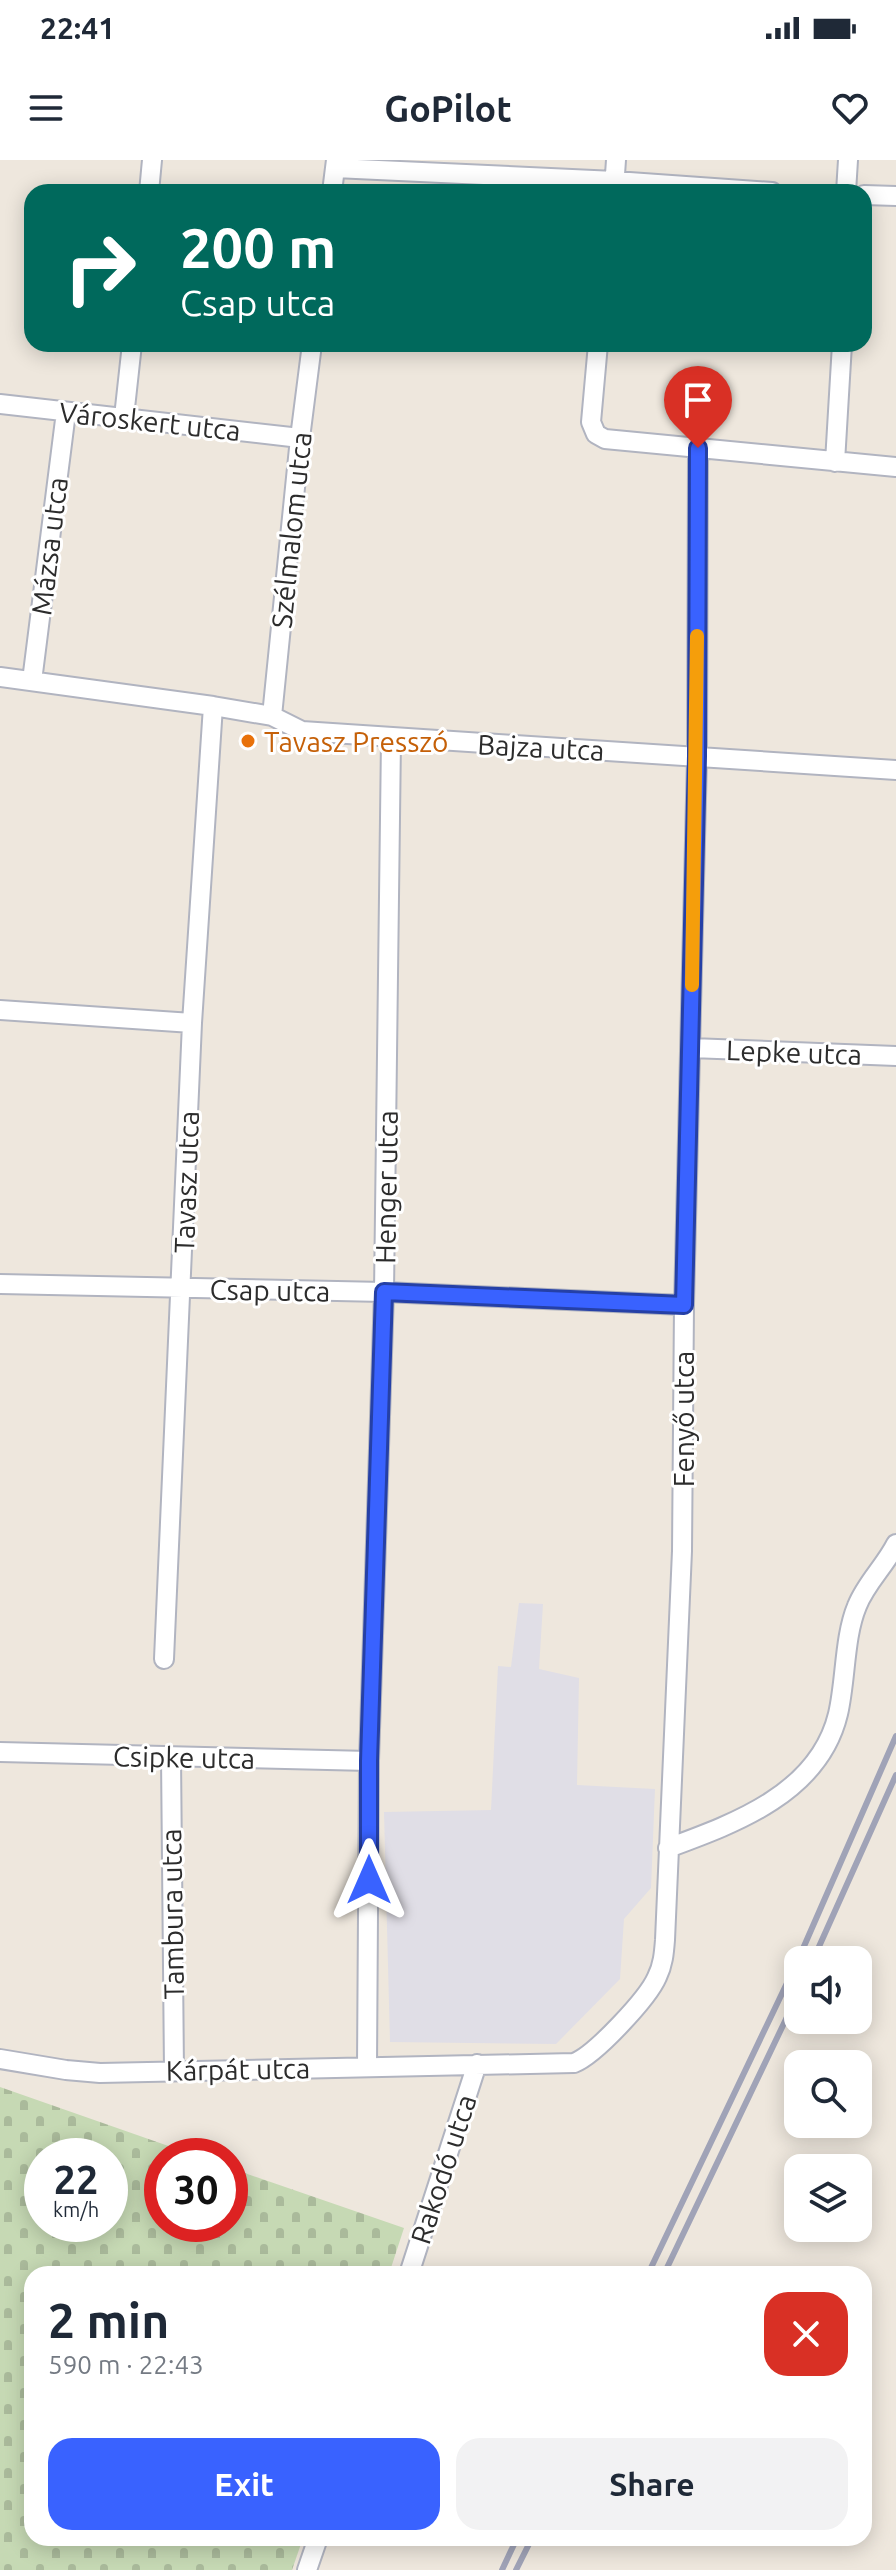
<!DOCTYPE html>
<html lang="en">
<head>
<meta charset="utf-8">
<style>
	body { margin:0; font-family:Ubuntu,sans-serif; background:#f2f2f3; color:#1f2937; height:100vh; display:flex; flex-direction:column; font-size:30px; white-space:nowrap }
	* { box-sizing:border-box; margin:0 }
	p { font-size:26px; color:#747a83 }
	.icon { flex:none; width:44px; height:44px; fill:none; stroke:currentColor; stroke-width:2; stroke-linecap:round; stroke-linejoin:round }
	.map { position:relative; flex:1; overflow:hidden }
	.panel { position:absolute; left:24px; top:2106px; width:848px; height:280px; display:flex; flex-direction:column; background:#fff; border-radius:24px; box-shadow:0 4px 20px #0003 }
	.panel>* { flex:none }
	.hud { position:absolute; left:24px; top:24px; width:848px; height:168px; border-radius:24px; box-shadow:0 4px 20px #0003; background:#00695c; color:#fff; overflow:hidden }
	.buttons { position:absolute; left:784px; top:1786px; display:grid; gap:16px }
	.buttons a { display:grid; place-items:center; width:88px; height:88px; border-radius:16px; background:#fff; box-shadow:0 4px 20px #0003; font-size:40px }
	.speed { position:absolute; left:24px; top:1978px; display:flex; gap:16px; font-size:40px; font-weight:700; text-align:center }
	.speed>* { display:grid; place-content:center; width:104px; height:104px; border-radius:50%; background:#fff; box-shadow:0 4px 20px #0003; line-height:1 }
	.speed small { font-size:20px; font-weight:400 }
	.speed .limit { border:12px solid #d22; background:#fff; color:#111 }
	.pin { position:absolute; display:grid; place-items:center; width:68px; height:68px; color:#fff; margin:-82px -34px; border-radius:50% 50% 50% 0; rotate:-45deg; box-shadow:0 0 8px #0007 }
	.pin .icon { rotate:45deg }
	.me { position:absolute; width:88px; margin:-44px; rotate:0deg; stroke-linejoin:round; filter:drop-shadow(0 0 6px #0008) }
	.turn { display:flex; align-items:center; gap:28px; height:168px; padding:0 24px; font-size:36px }
	.turn .icon { width:104px; height:104px; stroke-width:2.5 }
	.turn b { display:block; font-size:56px; line-height:68px }
	.round { display:grid; place-items:center; flex:none; width:84px; height:84px; border-radius:24px; background:#f2f2f3 }
	.headline { display:flex; align-items:center; justify-content:space-between; height:136px; padding:0 24px }
	h1 { font-size:48px; font-weight:700; line-height:60px }
	.button { display:flex; gap:16px; margin-top:auto; padding:16px 24px }
	.button a { flex:1; height:92px; border-radius:24px; background:#3962ff; color:#fff; font-size:32px; font-weight:700; line-height:92px; text-align:center }
	.button a+a { background:#f2f2f3; color:#1f2937 }
	.status { display:flex; justify-content:space-between; align-items:center; height:56px; padding:0 40px; background:#fff; direction:ltr }
	.status svg { height:22px; fill:currentColor }
	header { display:flex; justify-content:space-between; align-items:center; height:104px; padding:0 24px; background:#fff; font-size:36px; font-weight:700 }
	.map>svg:first-child { display:block }
</style>
</head>
<body>
<div class="status"><b>22:41</b><svg viewBox="0 0 49 12"><path d="M0 12V9h3v3zM5 12V6h3v6zM10 12V3h3v9zM15 12V0h3v12zM26 1h20v11H26zM47 4h2v5h-2z"/></svg></div>
<header><svg class="icon" aria-label="menu" viewBox="0 0 24 24"><path d="M4 6h16M4 12h16M4 18h16"/></svg>GoPilot<svg class="icon" aria-label="heart" viewBox="0 0 24 24"><path d="M12 20l-8-8c-3-5 5-10 8-4 3-6 11-1 8 4z"/></svg></header>
<div class="map">
<svg width="896" height="2410" viewBox="0 0 896 2410">
	<defs>
		<pattern id="cemetery-stones" width="16" height="16" patternUnits="userSpaceOnUse" patternTransform="scale(2)"><rect width="16" height="16" fill="#c6d9b4"/><path d="M2 7V4a2 2 0 0 1 4 0v3zM10 15v-3a2 2 0 0 1 4 0v3z" fill="#aaba9b"/></pattern>
	</defs>
	<rect width="100%" height="100%" fill="#eee7dd"/>
	<path fill="#e0dee6" d="M519,1443L543,1444L539,1509L579,1518L577,1625L655,1629L651,1728L624,1759L620,1819L556,1884L390,1882L384,1652L491,1650L498,1506L511,1507Z"/>
	<path fill="url(#cemetery-stones)" fill-rule="evenodd" d="M0,1927L197,1996H162V2064H230V2008L404,2068L389,2114H32V2378H303L292,2410H0ZM42,1996H110V2064H42Z"/>
	<g fill="none" stroke-linecap="round" stroke-linejoin="round">
		<g stroke="#b1b4c0" stroke-width="22">
			<path id="street" d="M335,8L615,21L772,32
				M614,29L616,0
				M149,32L152,0
				M332,32L336,0
				M846,32L848,0
				M864,35L896,36
				M598,184L591,262L596,274L605,279L896,307
				M0,244L300,278
				M124,257L132,184
				M835,302L842,184
				M0,517L213,546L272,556L302,571L896,610
				M32,521L66,252
				M272,556L300,278L312,184
				M0,850L192,863
				M691,888L896,896
				M0,1124L384,1132L684,1145
				M164,1499L192,863L213,546
				M0,1592L369,1601
				M171,1597L174,1911
				M668,1688C736,1663 819,1633 838,1554C846,1520 844,1477 857,1446C866,1423 885,1406 896,1384
				M0,1899L66,1910L100,1913L574,1903C595,1895 648,1838 657,1817C663,1805 664,1793 665,1780L682,1391L684,1145L697,596L698,288
				M367,1906L369,1601L384,1132L391,579
				M409,2114L477,1904
				M307,2410L318,2378"/>
		</g>
		<use href="#street" stroke="#fff" stroke-width="18"/>
		<path stroke="#a0a3b7" stroke-width="6" d="M798,1800L896,1576
			M813,1800L896,1615
			M648,2114L798,1800
			M664,2114L798,1834
			M502,2410L517,2378
			M516,2410L532,2378"/>
	</g>
	<g fill="none" stroke-linecap="round" stroke-linejoin="round">
		<g stroke="#2540a6" stroke-width="20">
			<path id="route" d="M369,1720V1601L384,1132L684,1145L697,596L698,288"/>
		</g>
		<use href="#route" stroke="#3962ff" stroke-width="14"/>
		<path stroke="#f59e0b" stroke-width="14" d="M692,825L697,476"/>
	</g>
	<circle fill="#e8710a" stroke="#fff" stroke-width="3" cx="248" cy="581" r="8"/>
	<g text-anchor="middle" dominant-baseline="central" stroke-width="6" stroke-linejoin="round" paint-order="stroke">
		<g font-size="28" fill="#2c2c2c" stroke="#fff">
			<text transform="translate(150 261) rotate(6)">Városkert utca</text>
			<text transform="translate(291 370) rotate(-84)">Szélmalom utca</text>
			<text transform="translate(49 386) rotate(-83)">Mázsa utca</text>
			<text transform="translate(541 587) rotate(3)">Bajza utca</text>
			<text transform="translate(794 892) rotate(2)">Lepke utca</text>
			<text transform="translate(186 1022) rotate(-88)">Tavasz utca</text>
			<text transform="translate(386 1027) rotate(-89)">Henger utca</text>
			<text transform="translate(270 1130) rotate(1)">Csap utca</text>
			<text transform="translate(683 1259) rotate(-90)">Fenyő utca</text>
			<text transform="translate(184 1597) rotate(1)">Csipke utca</text>
			<text transform="translate(172 1754) rotate(-91)">Tambura utca</text>
			<text transform="translate(238 1909) rotate(-1)">Kárpát utca</text>
			<text transform="translate(443 2009) rotate(-72)">Rakodó utca</text>
		</g>
		<g font-size="28" fill="#c56008" stroke="#fff" text-anchor="start">
			<text x="264" y="581">Tavasz Presszó</text>
		</g>
	</g>
</svg>
<div class="buttons">
<a><svg class="icon" aria-label="sound" viewBox="0 0 24 24"><path d="M4 9h4l5-4v14l-5-4H4zM17 9q2 3 0 6"/></svg></a>
<a><svg class="icon" aria-label="search" viewBox="0 0 24 24"><circle cx="10" cy="10" r="6"/><path d="M15 15l6 6"/></svg></a>
<a><svg class="icon" aria-label="layers" viewBox="0 0 24 24"><path d="M12 4l9 5-9 5-9-5zM3 14l9 5 9-5"/></svg></a>
</div>
<div class="speed"><div>22<small>km/h</small></div><div class="limit">30</div></div>
<div class="pin" style="left:698px;top:288px;background:#d93025"><svg class="icon" aria-label="arrive" viewBox="0 0 24 24"><path d="M6 21V4h12l-3 4 3 4H6"/></svg></div>
<svg class="me" style="left:369px;top:1720px" viewBox="-20 -20 40 40"><path d="M0-17L14 15 0 8-14 15z" fill="#3962ff" stroke="#fff" stroke-width="4"/></svg>
<div class="hud">
<div class="turn"><svg class="icon" aria-label="right" viewBox="0 0 24 24"><path d="M7 20v-9h11M14 6l5 5-5 5"/></svg><div><b>200 m</b>Csap utca</div></div>
</div>
<section class="panel">
<div class="headline"><div><h1>2 min</h1><p>590 m · 22:43</p></div><a class="round" style="background:#d93025;color:#fff"><svg class="icon" aria-label="close" viewBox="0 0 24 24"><path d="M6 6l12 12M18 6L6 18"/></svg></a></div>
<div class="button"><a>Exit</a><a>Share</a></div>
</section>
</div>
</body>
</html>
